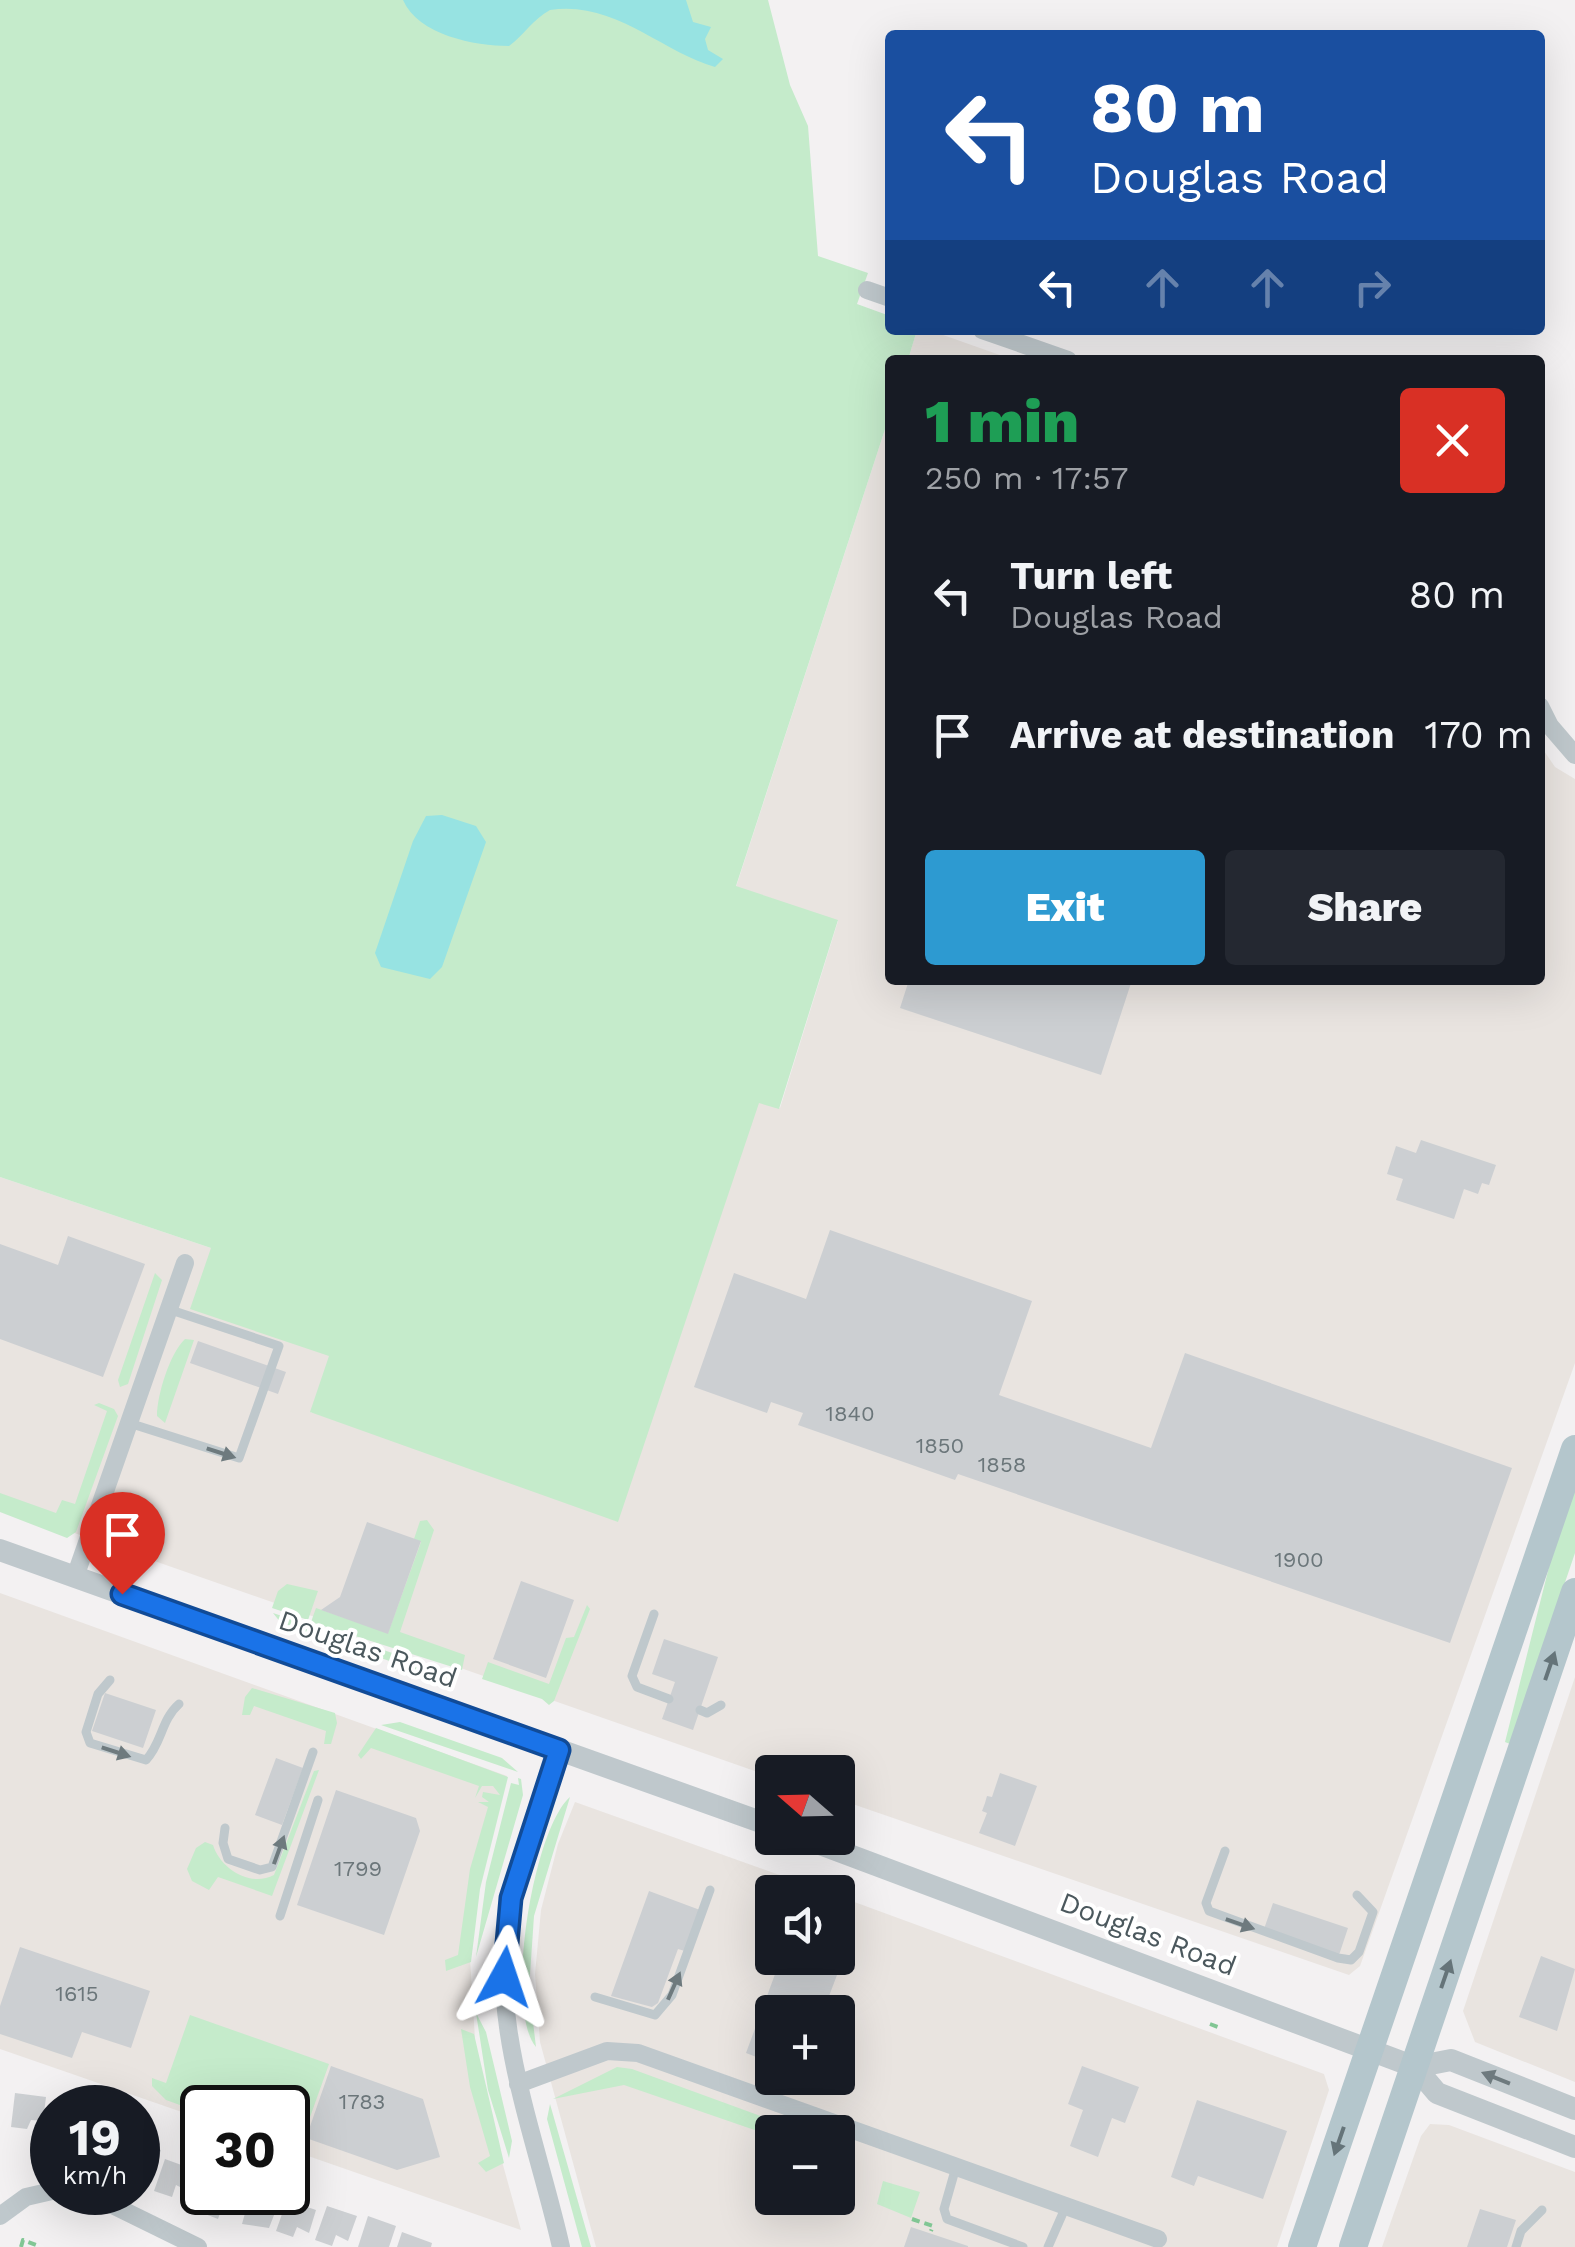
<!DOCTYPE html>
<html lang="en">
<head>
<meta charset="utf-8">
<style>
	body { margin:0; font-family:"Work Sans",sans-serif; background:#242831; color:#f1f3f6; height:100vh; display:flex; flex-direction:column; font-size:38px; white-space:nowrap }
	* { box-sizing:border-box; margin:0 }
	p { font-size:32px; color:#9ea1a6 }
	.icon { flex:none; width:55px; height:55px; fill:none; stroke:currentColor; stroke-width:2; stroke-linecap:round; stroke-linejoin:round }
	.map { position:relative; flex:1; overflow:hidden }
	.side { position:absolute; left:885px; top:355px; width:660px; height:630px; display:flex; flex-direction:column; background:#171b24; border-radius:10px; box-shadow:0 10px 40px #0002 }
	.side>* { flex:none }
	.top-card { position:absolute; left:885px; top:30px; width:660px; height:305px; border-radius:10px; box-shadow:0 10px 40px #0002; background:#1a4fa0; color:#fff; overflow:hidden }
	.needle { width:65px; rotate:290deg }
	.buttons { position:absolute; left:755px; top:1755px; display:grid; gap:20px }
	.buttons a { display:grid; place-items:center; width:100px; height:100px; border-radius:10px; background:#171b24; box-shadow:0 10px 40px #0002; font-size:50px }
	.speed { position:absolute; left:30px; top:2085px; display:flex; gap:20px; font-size:50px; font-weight:700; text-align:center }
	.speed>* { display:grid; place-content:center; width:130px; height:130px; border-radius:50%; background:#171b24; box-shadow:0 10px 40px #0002; line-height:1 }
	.speed small { font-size:25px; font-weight:400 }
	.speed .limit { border:5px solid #111; border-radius:15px; background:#fff; color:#111 }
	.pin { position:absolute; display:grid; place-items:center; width:85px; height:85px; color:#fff; margin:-102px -42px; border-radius:50% 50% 50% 0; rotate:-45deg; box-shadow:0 0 10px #0007 }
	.pin .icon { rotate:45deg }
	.me { position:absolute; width:110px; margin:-55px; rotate:5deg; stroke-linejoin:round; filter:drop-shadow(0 0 8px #0008) }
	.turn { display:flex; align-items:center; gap:35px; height:210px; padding:0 40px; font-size:45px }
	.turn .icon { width:130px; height:130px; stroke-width:2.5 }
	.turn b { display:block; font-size:70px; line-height:85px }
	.lanes { display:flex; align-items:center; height:95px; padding:0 40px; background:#0003; justify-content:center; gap:50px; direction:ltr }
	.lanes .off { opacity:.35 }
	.round { display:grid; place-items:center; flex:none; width:105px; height:105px; border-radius:10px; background:#242831 }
	.summary { display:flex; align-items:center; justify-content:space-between; height:170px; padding:0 40px }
	h1 { font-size:60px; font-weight:800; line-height:75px; color:#1e9e55 }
	.button { display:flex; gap:20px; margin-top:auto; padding:20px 40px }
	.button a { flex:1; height:115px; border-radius:10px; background:#2d9ad1; color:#fff; font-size:40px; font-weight:800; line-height:115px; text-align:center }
	.button a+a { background:#242831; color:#f1f3f6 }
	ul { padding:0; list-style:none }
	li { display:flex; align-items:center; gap:30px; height:140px; padding:0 40px }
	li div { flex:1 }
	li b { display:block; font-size:38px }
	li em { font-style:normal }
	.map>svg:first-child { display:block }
</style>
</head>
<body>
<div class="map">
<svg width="1575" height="2247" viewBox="0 0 1575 2247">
	<rect width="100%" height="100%" fill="#f3f1f2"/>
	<path fill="#e9e4e0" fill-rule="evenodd" d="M917,330H929L1014,360H908Z
		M890,414V980H1540V745L1555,767L1575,779V1363L1360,1966L1349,1975L838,1799V1772H772V1777L0,1507V1177L211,1248L330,1356L311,1413L760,1102L780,1108L838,921L736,887Z
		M0,1593L507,1776L481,1873L470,1959L477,2071L521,2230L288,2149V2108H202V2119L0,2049Z
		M1575,1677V2082L1475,2042L1463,2011Z
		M575,1802L827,1892H772V1958H838V1896L1324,2074L1329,2090L1277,2247H596L540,2042L535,1974L541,1910L558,1844ZM772,2012H838V2078H772ZM772,2132H838V2198H772Z
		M1430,2124L1449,2125L1575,2172V2247H1382L1421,2136Z"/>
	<path fill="#c5ebcb" d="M0,0H768L790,85L808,126L818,256L868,273L857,304L890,316V330H917L908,360H890V414L736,886L838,920L779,1109L759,1103L618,1522L310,1412L329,1356L190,1309L211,1248L0,1177Z
		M155,1273L162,1280L128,1384L120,1387L118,1380Z
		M185,1339L194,1340L165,1423L157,1416C157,1395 170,1353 185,1339Z
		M99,1403L114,1409L118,1416L76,1532L67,1538L0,1512V1493L56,1513L62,1500L75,1504L107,1411L94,1405Z
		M1575,1489V1553L1510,1744L1505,1742L1552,1555Z
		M427,1520L434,1530L400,1632L465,1655L462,1670L311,1622L316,1608L388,1633L421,1542L414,1539L420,1521Z
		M287,1584L318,1591L308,1620L272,1608L278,1591Z
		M587,1605L590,1609L554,1701L549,1705L542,1699L482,1679L488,1662L549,1684L566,1638L574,1637Z
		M273,1613L455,1674L458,1677L438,1678L281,1623Z
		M252,1688L335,1713L337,1723L331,1744H324L326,1731L254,1706L250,1715H242L245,1697Z
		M400,1722L502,1758L518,1772L381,1725Z
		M376,1728L508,1777L480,1889L471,1962L446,1971L445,1960L458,1955L470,1869L488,1807L478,1802H489L482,1797L483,1792L500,1795L493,1786H482L475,1798L479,1786L371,1748L361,1759L358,1755Z
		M319,1770L272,1896L218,1877L209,1890L192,1881L187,1869L196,1848L205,1842L213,1845C220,1868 250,1888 274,1875L314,1771Z
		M518,1778L521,1779L523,1795L476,1957L486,1882L511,1783L519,1785Z
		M570,1797L534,1916L529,1989L536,2047C504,2009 533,1829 570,1797Z
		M476,2013L486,2032L512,2141L509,2158L488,2090Z
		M190,2015L329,2064L299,2148L288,2143V2108H202V2113L166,2100L152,2086V2078L166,2083Z
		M461,2029L474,2034L504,2163L486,2172L478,2163L490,2156L470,2087Z
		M617,2067L632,2069L804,2132L772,2136L624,2085L553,2099Z
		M550,2104L591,2247H582L547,2119Z
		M883,2181L920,2192L911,2218L877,2204Z"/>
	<path fill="#97e3e2" d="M403,0H686L693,22L711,27L705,39L708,50L723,59L715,67C662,52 614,0 550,10C533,19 524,35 509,46C475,46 418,35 403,0Z
		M442,815L476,826L486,842L442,967L430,979L381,967L375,953L413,841L426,816Z"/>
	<path fill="#cccfd2" d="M909,980H1132L1101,1075L900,1008Z
		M1421,1140L1496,1165L1489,1185L1482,1183L1478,1194L1464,1189L1454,1219L1396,1200L1403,1179L1387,1174L1396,1146L1416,1153Z
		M830,1230L1032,1301L999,1395L1151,1448L1185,1353L1512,1468L1450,1643L958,1474L955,1480L798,1425L803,1413L771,1402L767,1413L694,1387L734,1273L806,1299Z
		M68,1236L145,1264L103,1377L0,1339V1244L58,1265Z
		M198,1341L286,1372L278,1394L190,1363Z
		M367,1522L421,1541L388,1634L321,1610L340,1597Z
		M521,1581L574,1600L546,1678L493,1659Z
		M664,1639L718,1657L693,1730L662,1719L675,1682L652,1674Z
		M105,1693L156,1710L143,1748L92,1731Z
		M276,1758L303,1768L282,1825L255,1815Z
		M1000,1773L1037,1786L1015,1846L979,1833L987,1813L982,1811L985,1803L987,1796L992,1797Z
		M336,1790L416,1818L420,1831L384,1935L297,1905Z
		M649,1891L700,1910L685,1951L678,1949L658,2003L652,2007L611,1996Z
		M1273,1903L1348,1928L1339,1955L1264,1929Z
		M20,1947L150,1991L131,2048L82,2032L72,2058L0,2034V2006Z
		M1541,1956L1575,1969L1557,2031L1519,2017Z
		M781,1958L797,1962L799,1958H824L820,1969L837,1975L823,2012H772V2063L746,2053Z
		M331,2066L423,2099L440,2157L397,2170L306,2138Z
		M1082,2066L1139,2087L1125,2123L1112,2118L1098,2157L1070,2146L1083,2110L1068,2104Z
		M15,2093L46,2097L43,2121L31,2120L27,2129L11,2127Z
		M1197,2100L1287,2131L1263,2199L1198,2176L1194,2186L1171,2177Z
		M138,2134L150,2139L148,2146L161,2150L149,2185L138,2181Z
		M165,2159L195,2170L188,2191L176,2185L172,2197L154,2191Z
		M207,2192H242L235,2210L223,2205L218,2219L200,2212Z
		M251,2192L281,2197L269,2228L242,2224Z
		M287,2200L316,2210L309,2233L297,2227L293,2237L276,2231Z
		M327,2206L357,2216L348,2241L336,2235L332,2246L315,2240Z
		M1480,2209L1516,2220L1507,2247H1467Z
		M368,2216L396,2226L389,2247H358Z
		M911,2227L968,2246V2247H904Z
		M402,2232L432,2243L431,2247H397Z"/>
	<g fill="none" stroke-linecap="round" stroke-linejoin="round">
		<path stroke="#81c694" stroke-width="4" stroke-dasharray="8 5" stroke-linecap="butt" d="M1210,2024L1218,2027
			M912,2219L933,2226L931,2231
			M21,2247L23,2240L36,2245"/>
		<path stroke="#bfc8cc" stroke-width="9" d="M129,1423L239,1458L279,1346L168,1309
			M654,1614L632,1676L637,1687L669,1699
			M110,1680L98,1694L86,1732L90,1743L146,1760C162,1743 161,1720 179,1704
			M700,1710L707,1713L721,1705
			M225,1828L223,1843L228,1859L260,1870L272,1867L313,1752
			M1225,1851L1206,1903L1209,1911L1338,1958L1351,1960L1359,1952L1373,1912L1357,1895
			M280,1916L318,1800
			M595,1997L655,2015L672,1995L710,1890
			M956,2167L944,2209L947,2219L1023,2247
			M1048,2247L1066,2206
			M1516,2247L1521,2231L1542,2210"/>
		<path stroke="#bfc8cc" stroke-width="18" d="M867,290L890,298
			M982,330L1068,360
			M1540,706L1550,726L1575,755
			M75,1577L185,1263
			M559,1751C544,1799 524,1847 512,1896C483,2012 536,2135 561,2247
			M518,2084L607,2051L638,2053L1158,2239
			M77,2192L94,2196L198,2247
			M0,2216L26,2197L52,2191"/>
		<path stroke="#bfc8cc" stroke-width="22" d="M0,1550L772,1826
			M804,1838L1415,2067L1437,2093L1575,2147
			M1415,2067L1451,2060L1575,2109"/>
		<path stroke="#b4c6cc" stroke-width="28" d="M1302,2247L1575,1449
			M1353,2247L1575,1592"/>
	</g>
	<defs><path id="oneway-solid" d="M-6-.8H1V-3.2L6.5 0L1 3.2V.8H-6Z" transform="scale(2.5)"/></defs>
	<g fill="#6e7a7e">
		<use href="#oneway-solid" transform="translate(221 1453) rotate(18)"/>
		<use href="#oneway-solid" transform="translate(116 1752) rotate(18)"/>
		<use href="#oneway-solid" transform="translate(279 1850) rotate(-70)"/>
		<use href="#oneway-solid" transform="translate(1240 1924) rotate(19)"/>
		<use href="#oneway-solid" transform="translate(674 1986) rotate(-66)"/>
		<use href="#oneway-solid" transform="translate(1496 2078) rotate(-158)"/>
	</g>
	<g fill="#657479">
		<use href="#oneway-solid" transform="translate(1550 1666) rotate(-71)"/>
		<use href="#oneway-solid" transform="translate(1446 1974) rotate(-71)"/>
		<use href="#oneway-solid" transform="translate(1339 2141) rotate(109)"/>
	</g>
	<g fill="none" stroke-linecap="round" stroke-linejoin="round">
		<g stroke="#114b97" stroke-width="25">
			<path id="route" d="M122,1594L559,1750L511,1898L504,1977"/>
		</g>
		<use href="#route" stroke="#1a73e8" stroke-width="18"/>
	</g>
	<g text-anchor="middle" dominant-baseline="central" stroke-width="8" stroke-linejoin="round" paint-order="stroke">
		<g font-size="22" fill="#6b767a">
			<text x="850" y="1413">1840</text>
			<text x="940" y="1445">1850</text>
			<text x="1002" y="1464">1858</text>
			<text x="1299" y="1559">1900</text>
			<text x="358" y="1868">1799</text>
			<text x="77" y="1993">1615</text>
			<text x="362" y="2101">1783</text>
		</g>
		<g font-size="28" fill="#4b585d" stroke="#fff">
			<text transform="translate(368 1649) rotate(19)">Douglas Road</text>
			<text transform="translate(1148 1934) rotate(21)">Douglas Road</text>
		</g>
	</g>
</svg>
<div class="buttons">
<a><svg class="needle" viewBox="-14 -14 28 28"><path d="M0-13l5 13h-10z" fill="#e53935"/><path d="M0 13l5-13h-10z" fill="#9ea1a6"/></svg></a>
<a><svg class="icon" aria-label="sound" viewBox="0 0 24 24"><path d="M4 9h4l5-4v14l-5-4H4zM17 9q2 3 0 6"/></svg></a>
<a>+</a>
<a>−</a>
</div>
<div class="speed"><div>19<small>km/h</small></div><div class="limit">30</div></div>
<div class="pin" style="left:122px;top:1594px;background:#d93025"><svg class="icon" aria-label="arrive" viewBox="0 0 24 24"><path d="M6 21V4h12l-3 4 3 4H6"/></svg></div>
<svg class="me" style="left:504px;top:1977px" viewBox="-20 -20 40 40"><path d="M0-17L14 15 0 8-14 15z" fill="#1a73e8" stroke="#fff" stroke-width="4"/></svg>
<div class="top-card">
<div class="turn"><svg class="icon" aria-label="left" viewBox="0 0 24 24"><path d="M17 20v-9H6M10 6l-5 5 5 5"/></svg><div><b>80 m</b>Douglas Road</div></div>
<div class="lanes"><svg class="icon" aria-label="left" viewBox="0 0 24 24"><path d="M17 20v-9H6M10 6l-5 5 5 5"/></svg><svg class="icon off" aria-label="ahead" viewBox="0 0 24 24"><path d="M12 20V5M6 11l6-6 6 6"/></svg><svg class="icon off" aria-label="ahead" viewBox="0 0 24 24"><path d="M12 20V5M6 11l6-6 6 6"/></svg><svg class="icon off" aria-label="right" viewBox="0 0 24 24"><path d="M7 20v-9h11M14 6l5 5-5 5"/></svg></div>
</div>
<section class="side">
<div class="summary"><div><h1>1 min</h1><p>250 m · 17:57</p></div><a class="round" style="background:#d93025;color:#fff"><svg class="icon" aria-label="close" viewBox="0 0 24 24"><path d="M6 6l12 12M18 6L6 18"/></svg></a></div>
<ul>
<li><svg class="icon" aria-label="left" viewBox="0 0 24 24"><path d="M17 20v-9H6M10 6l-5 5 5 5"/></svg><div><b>Turn left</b><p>Douglas Road</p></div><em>80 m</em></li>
<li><svg class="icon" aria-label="arrive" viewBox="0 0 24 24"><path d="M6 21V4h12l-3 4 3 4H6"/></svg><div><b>Arrive at destination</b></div><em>170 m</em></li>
</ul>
<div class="button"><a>Exit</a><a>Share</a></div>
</section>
</div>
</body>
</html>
